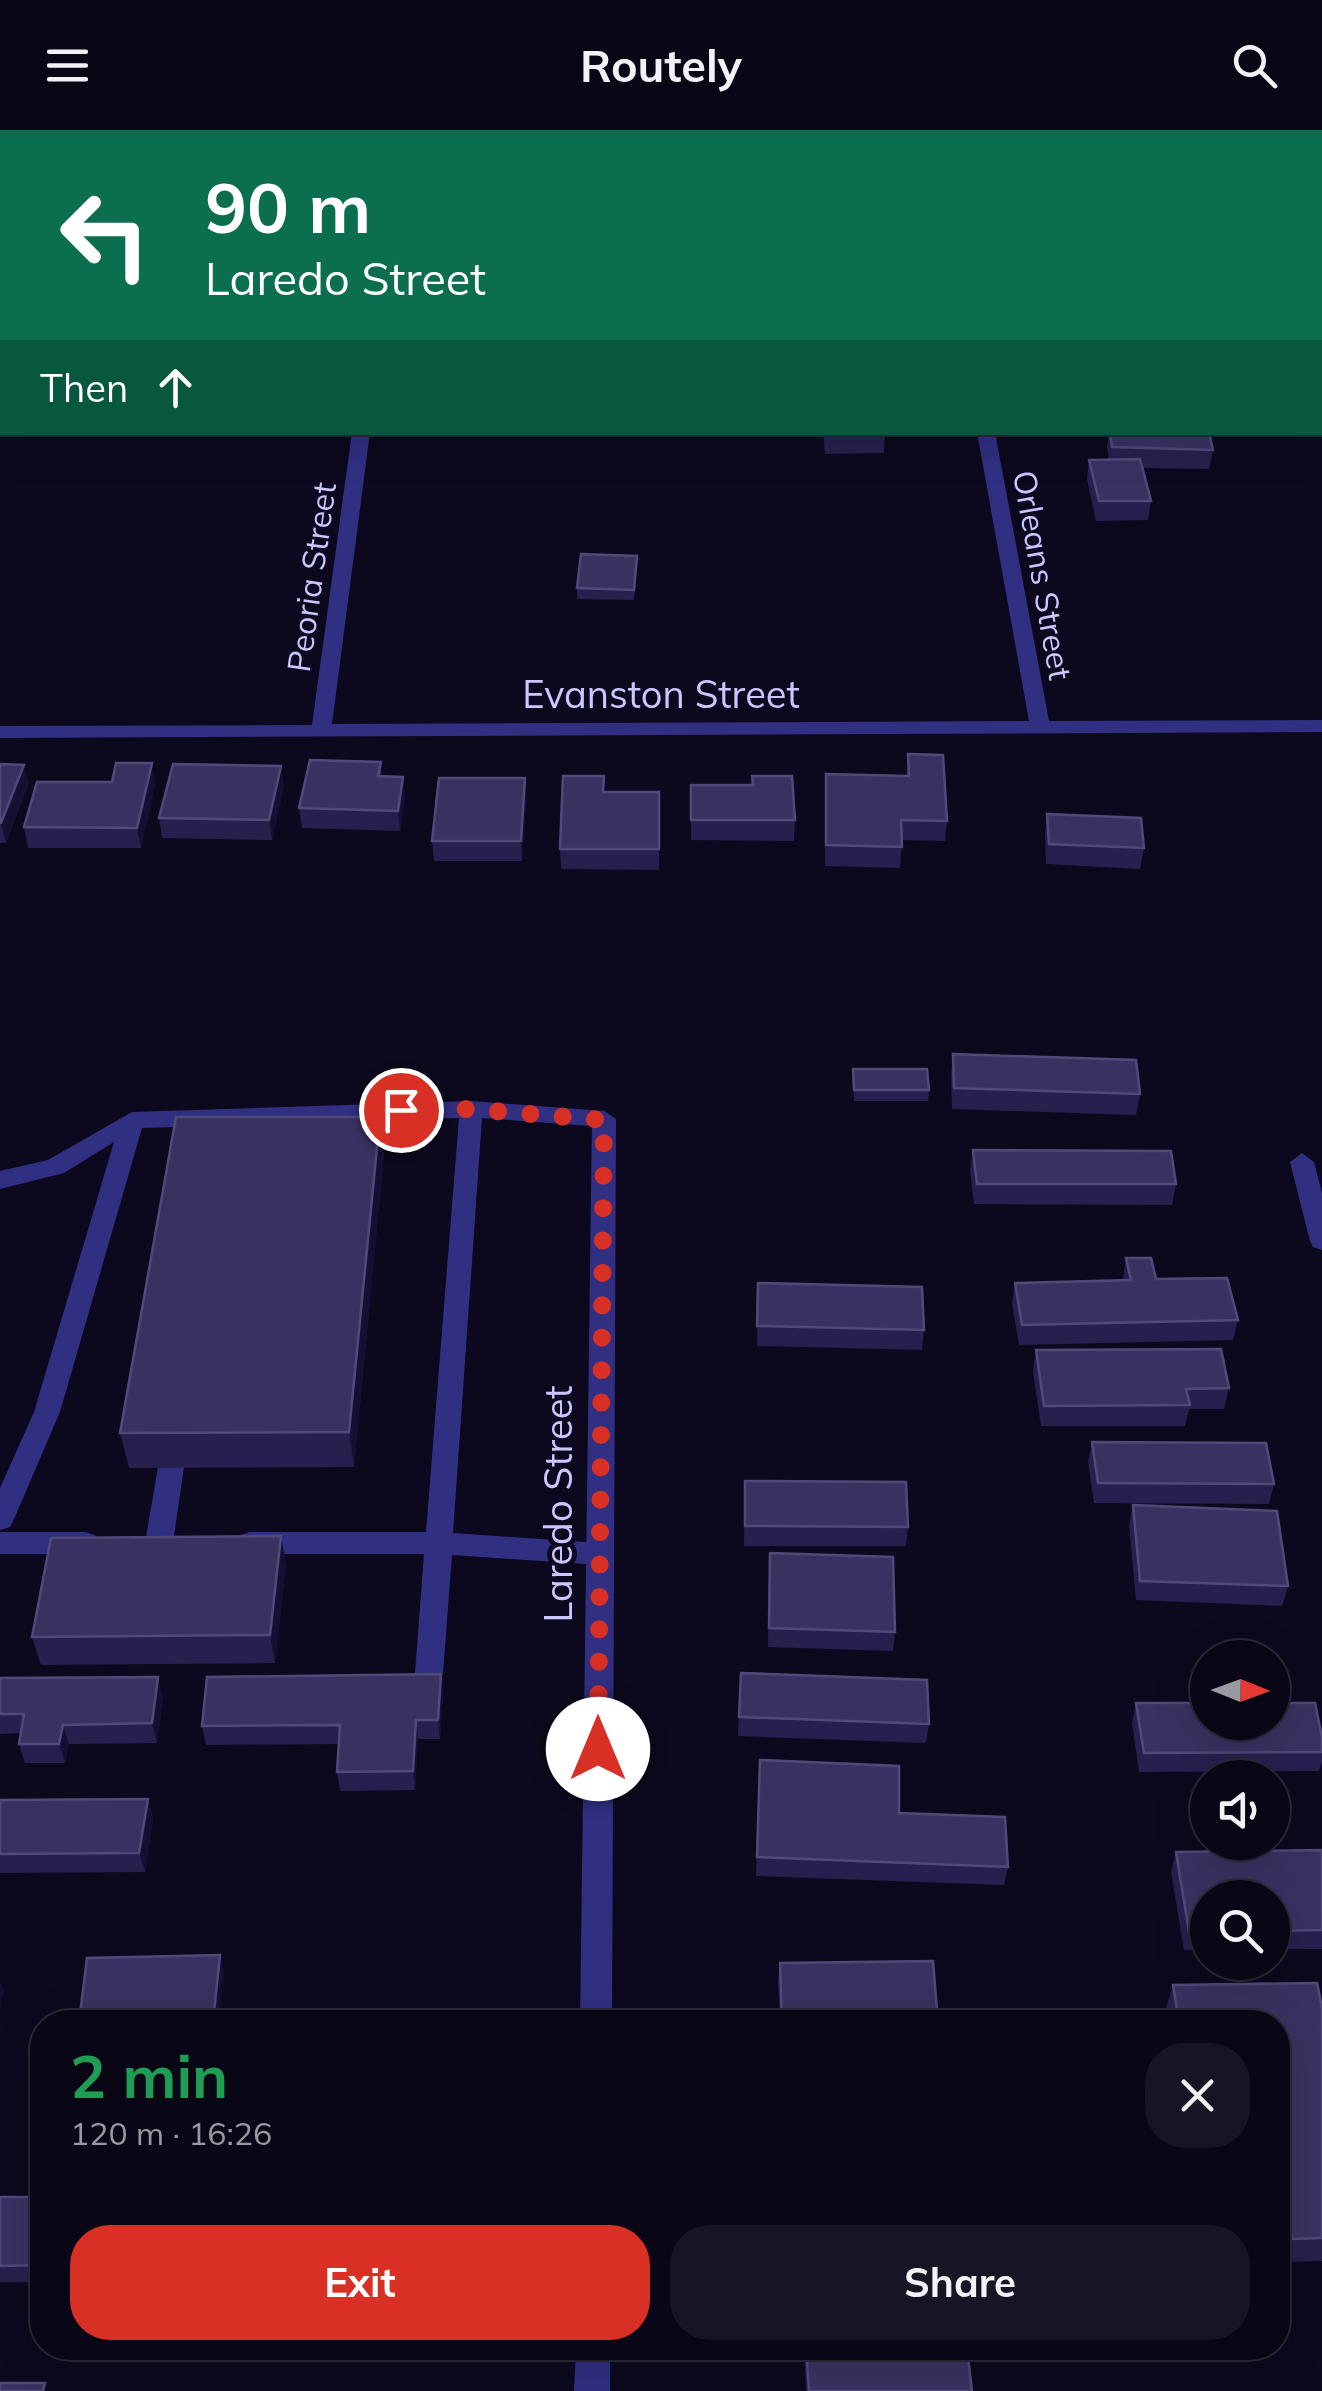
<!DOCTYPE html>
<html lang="en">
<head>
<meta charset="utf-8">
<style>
	body { margin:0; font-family:Mulish,sans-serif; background:#171523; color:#f1f3f6; height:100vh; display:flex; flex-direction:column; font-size:38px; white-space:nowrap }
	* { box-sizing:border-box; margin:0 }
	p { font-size:32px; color:#9999a1 }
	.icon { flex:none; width:55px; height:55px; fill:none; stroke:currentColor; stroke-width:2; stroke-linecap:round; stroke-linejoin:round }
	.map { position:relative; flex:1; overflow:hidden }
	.drawer { position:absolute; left:30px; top:1880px; width:1260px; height:350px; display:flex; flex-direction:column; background:#090716; border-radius:40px; box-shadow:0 10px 40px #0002,0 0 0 2px #292835 }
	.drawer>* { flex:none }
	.guide { position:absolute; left:0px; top:0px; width:1322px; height:305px; box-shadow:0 10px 40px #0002,0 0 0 2px #292835; background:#0b6e4f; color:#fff; overflow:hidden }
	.needle { width:65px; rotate:91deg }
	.tools { position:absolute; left:1190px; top:1510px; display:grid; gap:20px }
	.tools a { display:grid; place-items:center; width:100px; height:100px; border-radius:50%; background:#090716; box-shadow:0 10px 40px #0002,0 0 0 2px #292835; font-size:50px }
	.pin { position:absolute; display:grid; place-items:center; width:85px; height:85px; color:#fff; margin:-42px; border:5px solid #fff; border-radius:50%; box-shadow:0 2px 10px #0007 }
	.me { position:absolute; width:110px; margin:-55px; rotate:0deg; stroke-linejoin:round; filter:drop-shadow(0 0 8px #0008) }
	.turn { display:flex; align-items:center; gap:35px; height:210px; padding:0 40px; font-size:45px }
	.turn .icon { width:130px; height:130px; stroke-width:2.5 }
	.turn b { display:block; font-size:70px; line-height:85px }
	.then { display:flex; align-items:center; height:95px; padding:0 40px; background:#0003; gap:20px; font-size:38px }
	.round { display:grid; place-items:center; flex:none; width:105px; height:105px; border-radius:40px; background:#171523 }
	.head { display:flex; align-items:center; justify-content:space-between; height:170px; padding:0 40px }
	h1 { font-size:60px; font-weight:700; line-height:75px; color:#1e9e55 }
	.primary-button { display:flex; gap:20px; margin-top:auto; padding:20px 40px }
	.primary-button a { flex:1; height:115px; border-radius:40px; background:#d93025; color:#fff; font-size:40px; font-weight:700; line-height:115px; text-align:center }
	.primary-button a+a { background:#171523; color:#f1f3f6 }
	header { display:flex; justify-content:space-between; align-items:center; height:130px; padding:0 40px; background:#090716; font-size:45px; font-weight:700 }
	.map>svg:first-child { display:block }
</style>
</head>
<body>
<header><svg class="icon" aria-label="menu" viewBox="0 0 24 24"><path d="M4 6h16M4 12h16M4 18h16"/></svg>Routely<svg class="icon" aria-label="search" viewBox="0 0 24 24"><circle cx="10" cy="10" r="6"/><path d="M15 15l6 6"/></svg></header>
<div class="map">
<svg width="1322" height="2261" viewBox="0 0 1322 2261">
	<rect width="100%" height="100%" fill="#0c091e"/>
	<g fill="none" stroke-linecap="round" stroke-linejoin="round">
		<path fill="#302f82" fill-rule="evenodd" d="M471,971L604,981L616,989L604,997L482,988L453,1403L600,1413L610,1416L614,1424L610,1432L600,1435L452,1425L443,1543L439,1552L429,1555L419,1552L415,1543L424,1424H250L240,1421L236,1413L240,1405L250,1402H426L459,988L142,998L60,1282L14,1389L10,1397L0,1400V1358L34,1282L114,1012L64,1043L0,1059V1041L48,1030L132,982Z
			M171,1326L180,1330L184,1337L173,1413L169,1421L159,1424L149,1421L145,1413L158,1337L162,1330Z
			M0,1402H85L95,1405L99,1413L95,1421L85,1424H0Z"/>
		<path fill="#302f82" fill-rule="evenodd" d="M395,0H409V2H395Z
			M923,0H937V2H923Z
			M0,137L2,138V148L0,147Z
			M352,302H370L332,594L1029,591L977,302H995L1049,591L1322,590V602L0,608V596L312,595Z
			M604,981L616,989L612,1892H580L592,989Z
			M1302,1023L1314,1032L1322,1063V1120L1313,1117L1310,1111L1290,1032Z
			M576,2218H610V2261H574Z"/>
	</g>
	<path fill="#27204e" d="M526,0H611V2H526Z
		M1287,0H1322V34H1320V2H1287Z
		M1320,168H1322V203H1320Z
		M823,302H885L884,323L825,324Z
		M1109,302H1235L1234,306H1210L1213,320L1209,339L1142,338L1151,371L1148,390L1096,391L1087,349L1089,330L1109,329L1107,317Z
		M637,426L634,470L577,469V458Z
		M908,624L947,691L945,711L902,710L900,738L825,736L826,644L907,646Z
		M381,632L382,647H403L405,667L400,701L302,698L299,678Z
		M0,634L24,635L28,655L6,713H0Z
		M604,646V662H659V740L561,739L560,719Z
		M752,646L795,690L794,711L691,710V655H751Z
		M525,648L526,668L522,731H434L432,711Z
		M155,653L141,718H28L24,697Z
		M284,656L272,710L162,708L159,688Z
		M1047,684L1144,718L1140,739L1046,734L1045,704Z
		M953,924L1140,964L1136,985L952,979L951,945Z
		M853,939L929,960L928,971H854Z
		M380,987L384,1023L354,1337L129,1338L120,1303Z
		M973,1020L1176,1054L1172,1075L974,1074L970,1040Z
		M1126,1128L1156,1149L1238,1190L1233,1210L1019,1215L1012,1173L1015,1153L1123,1150Z
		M758,1153L924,1200L922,1220L757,1216Z
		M1036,1220L1229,1258L1224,1279H1189L1185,1296H1041L1033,1241Z
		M1092,1312L1274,1354L1269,1374L1094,1373L1088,1332Z
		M745,1351L908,1397L906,1416H744Z
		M1133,1375L1288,1456L1282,1476L1136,1470L1129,1395Z
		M286,1434L275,1533L41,1535L32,1507Z
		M769,1443L895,1502L893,1521L768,1517Z
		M741,1543L929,1594L926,1613L738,1606Z
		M0,1548L163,1566L157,1613L69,1614L65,1633H25L19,1614L21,1603L0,1604Z
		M443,1563L440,1609H418L415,1660L340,1661L337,1642L339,1614L206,1615L202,1596Z
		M1136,1573L1322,1622V1631L1319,1641L1139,1642L1132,1593Z
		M760,1630L899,1683L1008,1737L1004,1755L756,1746Z
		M148,1669L153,1688L145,1742L0,1743V1670Z
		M1322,1720V1819H1272V1768H1208V1820H1184L1171,1741L1176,1722Z
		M780,1833L938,1892H780L778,1851Z
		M1173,1855L1322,1877V2131L1282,2132L1278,2107V1892H1167L1165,1881Z
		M0,2067H42V2152H0Z
		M804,2218H967L972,2261H806Z"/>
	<path fill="#151033" d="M2,211V232L0,234V213Z
		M152,633L155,653L141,718L137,698Z
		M24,635L28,655L6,713L1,693Z
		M281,636L284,656L272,710L269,690Z
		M403,647L405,667L400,701L398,681Z
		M525,648L526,668L522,731L521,711Z
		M380,987L384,1023L354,1337L349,1302Z
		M281,1406L286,1434L275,1533L270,1505Z
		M441,1544L443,1563L440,1609L438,1590Z
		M158,1547L163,1566L157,1613L152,1593Z
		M416,1590L418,1609L415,1660L413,1641Z
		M63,1595L69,1614L65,1633L59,1614Z
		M148,1669L153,1688L145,1742L139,1723Z
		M220,1825L224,1843L219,1892H213Z
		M0,1851L4,1861L0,1876Z"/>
	<path fill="#393261" stroke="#50497a" stroke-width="2.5" d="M36,0H88L89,2H37Z
		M216,0H285V2H216Z
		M1207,0H1244L1245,2H1207Z
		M1294,0H1322V16H1320V2H1295Z
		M1320,168H1322V185H1320Z
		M826,302H885L886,304L826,305Z
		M1110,302H1209L1213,320L1112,317Z
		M1140,329L1151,371H1099L1089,330Z
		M581,424L637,426L634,460L577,458Z
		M908,624L943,625L947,691L901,690L902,717L826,715V644L909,646Z
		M310,630L381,632L378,646L403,647L398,681L299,678Z
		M116,633H152L137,698L24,697L37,652H112Z
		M0,634L24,635L1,693H0Z
		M173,634L281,636L269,690L159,688Z
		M563,646H604L603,662H659V719H560Z
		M752,646H792L795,690H691V655H753Z
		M439,648H525L521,711H432Z
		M1047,684L1141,688L1144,718L1049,714Z
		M953,924L1136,930L1140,964L954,958Z
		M853,939H927L929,960H854Z
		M176,987H380L349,1302L120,1303Z
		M973,1020L1171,1021L1176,1054H977Z
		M1126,1128H1151L1156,1149L1227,1148L1238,1190L1022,1195L1015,1153L1131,1150Z
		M758,1153L922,1157L924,1200L757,1196Z
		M1221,1219L1229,1258L1186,1259L1190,1275L1044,1276L1036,1220Z
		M1092,1312L1266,1313L1274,1354L1098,1353Z
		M745,1351L906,1352L908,1397L745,1396Z
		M1133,1375L1277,1381L1288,1456L1140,1451Z
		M281,1406L270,1505L32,1507L51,1408Z
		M770,1423L893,1427L895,1502L769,1498Z
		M741,1543L927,1550L929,1594L739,1587Z
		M441,1544L438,1590H416L413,1641L337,1642L340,1595L202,1596L207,1547Z
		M158,1547L152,1593L63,1595L59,1614H19L24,1584H0V1548Z
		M1136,1573H1208V1592H1272V1573H1315L1322,1607V1622L1144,1623Z
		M760,1630L899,1636V1683L1005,1687L1008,1737L757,1727Z
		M148,1669L139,1723L0,1724V1670Z
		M1322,1720V1800L1272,1801V1768H1208V1802H1189L1176,1722Z
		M220,1825L213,1892H79L87,1828Z
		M933,1831L938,1892H782L780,1833Z
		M1317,1853L1322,1877V2108L1292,2109L1278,2030V1892H1179L1173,1855Z
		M0,2067H42V2135L0,2136Z
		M806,2218H967L972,2261H809Z
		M0,2253H45L43,2261H0Z"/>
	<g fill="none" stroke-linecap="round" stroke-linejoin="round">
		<path stroke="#d93025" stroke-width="18" stroke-dasharray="0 32.4" d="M401,980L470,979L604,990L598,1619"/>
	</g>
	<g text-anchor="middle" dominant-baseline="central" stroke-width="10" stroke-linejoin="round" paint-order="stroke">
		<g font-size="32" fill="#cbc6ff" stroke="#0c091e">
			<text transform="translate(1043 445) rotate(80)">Orleans Street</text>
			<text transform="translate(311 447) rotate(-82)">Peoria Street</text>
		</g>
		<g font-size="38" fill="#cbc6ff" stroke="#0c091e">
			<text x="661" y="564">Evanston Street</text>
			<text transform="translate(558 1374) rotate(-90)">Laredo Street</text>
		</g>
	</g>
</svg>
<div class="tools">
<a><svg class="needle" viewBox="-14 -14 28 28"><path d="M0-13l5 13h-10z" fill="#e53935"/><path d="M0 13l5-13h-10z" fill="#9999a1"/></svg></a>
<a><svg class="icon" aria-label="sound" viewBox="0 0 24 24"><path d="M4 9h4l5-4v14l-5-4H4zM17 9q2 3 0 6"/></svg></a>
<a><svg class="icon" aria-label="search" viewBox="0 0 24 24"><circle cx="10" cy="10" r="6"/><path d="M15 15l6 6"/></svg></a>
</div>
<div class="pin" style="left:401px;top:980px;background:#d93025"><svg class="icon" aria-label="arrive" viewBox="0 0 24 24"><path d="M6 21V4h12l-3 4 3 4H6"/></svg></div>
<svg class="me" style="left:598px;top:1619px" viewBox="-20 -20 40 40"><circle r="19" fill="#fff"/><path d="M0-13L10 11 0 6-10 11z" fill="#d93025"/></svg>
<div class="guide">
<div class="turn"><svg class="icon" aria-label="left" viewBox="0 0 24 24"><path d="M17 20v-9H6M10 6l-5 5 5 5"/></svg><div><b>90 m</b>Laredo Street</div></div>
<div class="then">Then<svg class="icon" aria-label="ahead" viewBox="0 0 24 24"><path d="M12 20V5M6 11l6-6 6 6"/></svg></div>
</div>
<section class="drawer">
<div class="head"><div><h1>2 min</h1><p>120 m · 16:26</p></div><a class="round"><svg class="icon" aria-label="close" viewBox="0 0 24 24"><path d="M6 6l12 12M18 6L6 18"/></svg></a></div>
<div class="primary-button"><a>Exit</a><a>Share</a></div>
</section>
</div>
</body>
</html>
